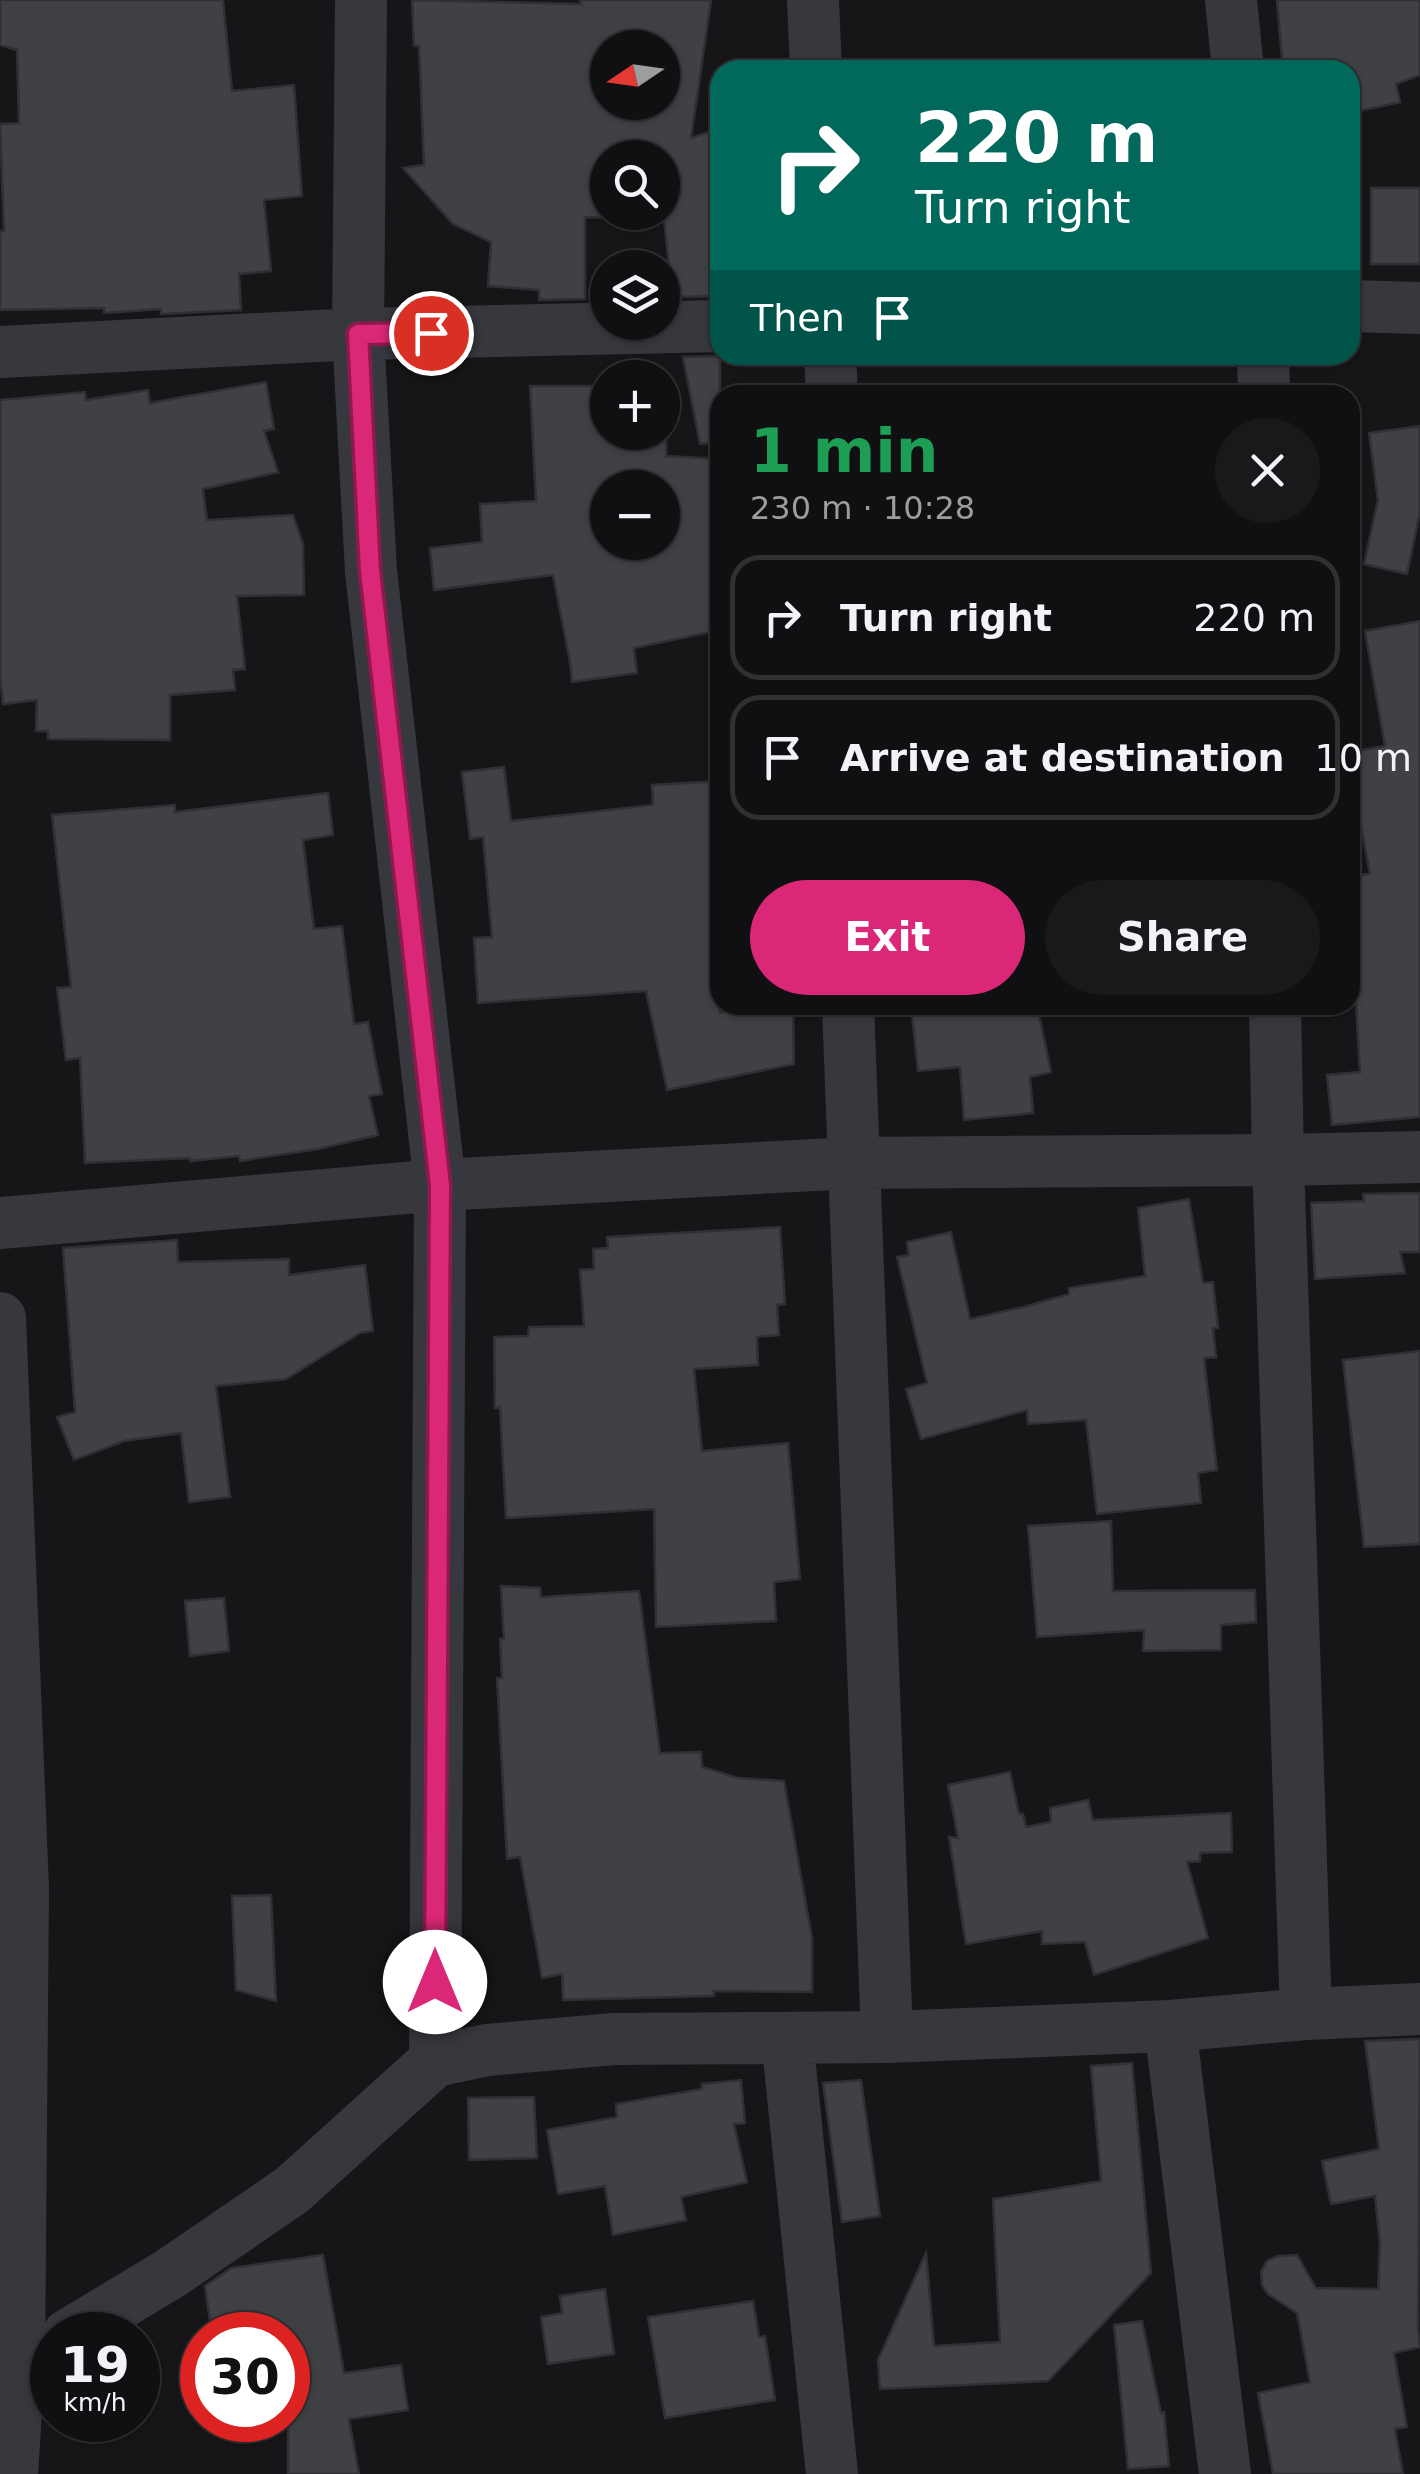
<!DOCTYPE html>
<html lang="en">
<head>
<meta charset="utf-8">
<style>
	body { margin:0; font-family:"DejaVu Sans",sans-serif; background:#19191b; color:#f1f3f6; height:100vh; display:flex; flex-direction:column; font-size:38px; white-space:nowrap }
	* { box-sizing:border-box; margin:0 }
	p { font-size:32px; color:#9c9d9f }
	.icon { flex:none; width:55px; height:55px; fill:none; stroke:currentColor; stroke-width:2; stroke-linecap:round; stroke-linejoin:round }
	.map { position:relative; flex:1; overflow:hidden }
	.panel { position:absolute; left:710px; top:385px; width:650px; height:630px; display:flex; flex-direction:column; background:#101012; border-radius:30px; box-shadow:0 2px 8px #0004,0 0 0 2px #303032 }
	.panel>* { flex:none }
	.hud { position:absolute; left:710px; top:60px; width:650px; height:305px; border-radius:30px; box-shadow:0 2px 8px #0004,0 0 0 2px #303032; background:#00695c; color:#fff; overflow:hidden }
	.needle { width:65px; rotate:257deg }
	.controls { position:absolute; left:590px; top:30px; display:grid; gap:20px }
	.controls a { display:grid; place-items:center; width:90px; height:90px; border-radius:50%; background:#101012; box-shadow:0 2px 8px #0004,0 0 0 2px #303032; font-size:50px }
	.speed { position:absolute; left:30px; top:2312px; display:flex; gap:20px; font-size:50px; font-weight:700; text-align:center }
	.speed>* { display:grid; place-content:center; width:130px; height:130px; border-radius:50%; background:#101012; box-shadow:0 2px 8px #0004,0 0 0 2px #303032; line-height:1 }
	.speed small { font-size:25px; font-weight:400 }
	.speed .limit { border:15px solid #d22; background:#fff; color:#111 }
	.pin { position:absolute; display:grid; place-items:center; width:85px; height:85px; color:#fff; margin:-42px; border:5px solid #fff; border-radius:50%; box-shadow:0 2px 10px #0007 }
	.me { position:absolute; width:110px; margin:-55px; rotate:0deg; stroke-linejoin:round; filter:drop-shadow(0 0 8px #0008) }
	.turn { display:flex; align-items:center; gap:35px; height:210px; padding:0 40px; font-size:45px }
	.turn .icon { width:130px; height:130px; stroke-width:2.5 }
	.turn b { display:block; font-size:70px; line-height:85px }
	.then { display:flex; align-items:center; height:95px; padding:0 40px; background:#0003; gap:20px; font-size:38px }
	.round { display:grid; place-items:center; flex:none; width:105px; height:105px; border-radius:52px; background:#19191b }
	.overview { display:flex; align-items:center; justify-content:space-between; height:170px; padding:0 40px }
	h1 { font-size:60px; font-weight:700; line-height:75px; color:#1e9e55 }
	.cta { display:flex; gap:20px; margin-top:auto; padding:20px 40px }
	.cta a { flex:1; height:115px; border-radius:60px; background:#db2777; color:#fff; font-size:40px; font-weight:700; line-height:115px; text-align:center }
	.cta a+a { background:#19191b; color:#f1f3f6 }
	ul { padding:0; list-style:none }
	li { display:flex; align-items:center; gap:30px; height:125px; margin:0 20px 15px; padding:0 20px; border:5px solid #303032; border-radius:30px }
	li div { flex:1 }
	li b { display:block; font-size:38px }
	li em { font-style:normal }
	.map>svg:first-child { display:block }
</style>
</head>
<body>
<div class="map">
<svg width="1420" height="2474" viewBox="0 0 1420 2474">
	<rect width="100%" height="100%" fill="#161618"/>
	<path fill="#404145" stroke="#303034" stroke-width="2.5" fill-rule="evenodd" d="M0,0H223L232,91L294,85L302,196L264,200L271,271L239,274L241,310L161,314V309L104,313V308L0,310V231H4L0,124L19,123L17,50L0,45Z
		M412,0L581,4L580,0H711L691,138L720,128V296L672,297L664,218L585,217V299L539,300V290L488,286L491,242L453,224L403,168L424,165L419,46H414ZM608,48H662V102H608ZM608,158H662V212H608Z
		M1277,0H1420V75L1396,84L1400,102L1350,113V70H1283Z
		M1371,188H1420V264H1371Z
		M720,356V442L700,444L683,357Z
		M266,382L274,429L264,431L278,472L203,489L207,520L293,515L303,544L304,595L237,596L245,669L233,670L235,690L170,695V740L48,739V731H36L37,700L3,704L0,675V400L85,392L86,400L148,390L150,403Z
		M662,385H667L666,456L720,459V630L634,648L637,673L572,682L570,662L553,575L434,590L430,548L482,542L480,504L536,501L530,386H608V432H662ZM608,488H662V542H608Z
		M1420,426V512L1407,574L1364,564L1378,500L1369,433Z
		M1420,621V1117L1332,1125L1327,1075L1360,1072L1353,949L1350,950V876L1370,874L1355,795L1350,796V752L1385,746L1365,631Z
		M504,767L511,821L653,805L652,785L720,781V1012L793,1011L794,1064L667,1090L646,991L478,1003L474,938L492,937L483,837L470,839L462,772Z
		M328,793L333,835L303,840L314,929L342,926L354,1024L368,1022L382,1094L369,1096L378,1135L318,1149L240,1161L239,1156L190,1161V1158L85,1163L80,1058L66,1060L57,988L71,987L52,815L175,805V812Z
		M911,1005H1037L1051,1072L1030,1077L1033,1113L964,1120L960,1067L918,1071Z
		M1420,1193V1252H1400L1405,1273L1315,1279L1311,1203L1364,1201L1363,1194Z
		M1189,1199L1203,1283L1213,1282L1218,1328H1213L1216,1357L1204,1358L1217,1470L1198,1473L1201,1503L1097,1514L1086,1420L1028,1424L1027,1410L921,1439L906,1389L927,1383L897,1257L909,1255L907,1242L951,1232L970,1319L1024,1307L1069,1294V1288L1145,1276L1138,1208Z
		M780,1227L785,1304L777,1305L779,1335L757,1337L758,1365L694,1369L702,1451L788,1443L800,1579L774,1582L776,1621L656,1627L654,1509L506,1518L500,1407L495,1408L494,1337L528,1336L529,1327L584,1326L580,1270L594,1269L593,1249L608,1248L607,1237Z
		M177,1240L178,1262L289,1259V1275L365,1265L373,1331L360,1333L286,1379L216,1386L230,1497L189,1502L181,1433L124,1441L74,1460L57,1417L75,1412L63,1248Z
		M1420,1351V1544L1364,1547L1343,1360Z
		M1111,1521L1113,1591L1255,1590L1256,1622L1221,1625V1650L1143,1651L1144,1630L1037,1637L1028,1526Z
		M501,1586L540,1588L541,1597L639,1591L660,1753L701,1752L702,1767L738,1778L784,1781L812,1938V1992L714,1991V1996L563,2000L562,1974L542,1978L520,1857L507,1859L497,1678H502L500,1639H504Z
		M224,1598L229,1651L190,1656L185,1601Z
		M1010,1772L1019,1814H1023L1026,1827L1051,1822L1050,1808L1088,1800L1093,1820L1231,1813L1232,1852L1200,1853V1861L1187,1862L1208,1938L1094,1975L1085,1942L1042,1944V1931L966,1944L949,1837L958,1838L948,1785Z
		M271,1895L276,2001L236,1990L232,1896Z
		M1420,2039L1418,2329L1420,2347L1394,2353L1407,2427L1395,2429L1403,2474H1273L1258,2393L1310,2382L1297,2313L1268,2294L1262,2285L1261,2272L1267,2261L1278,2256L1297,2255L1316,2288L1378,2289L1380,2243L1375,2196L1331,2204L1322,2161L1379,2149L1365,2041Z
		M1132,2063L1151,2273L1048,2381L880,2389L878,2360L926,2253L934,2346L1000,2342L993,2199L1101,2181L1091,2066Z
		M741,2080L745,2123L734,2124L747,2182L681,2197L686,2220L613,2235L605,2186L558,2194L547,2130L617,2117L616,2104L702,2089V2084Z
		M861,2080L880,2216L842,2222L823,2083Z
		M534,2097L537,2158L469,2160L468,2098Z
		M323,2255L344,2373L401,2365L408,2410L349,2419L359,2474H288V2335H212L205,2286L231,2268Z
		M605,2289L614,2354L548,2364L541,2317L562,2313L560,2296Z
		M753,2301L759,2337L765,2336L775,2400L665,2418L648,2317Z
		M1142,2321L1161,2413L1164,2412L1169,2466L1128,2469L1114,2325Z"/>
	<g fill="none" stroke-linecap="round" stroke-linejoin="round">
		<path stroke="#37383d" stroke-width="52" d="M361,0L358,334L371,571L440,1185L435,2061
			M813,0L816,70
			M1231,0L1238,70
			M1350,306L1420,308
			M0,352L358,334L720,326
			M830,355L832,395
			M1263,355L1264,395
			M848,1005L887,2037
			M1275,1005L1278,1160L1306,2014
			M0,1223L440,1185L852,1163L1278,1160L1420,1157
			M0,1318L23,1889L19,2365L12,2474
			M1170,2026L1225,2474
			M787,2038L832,2474
			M68,2335L171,2273L292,2190L435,2061L487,2050L615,2039L887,2037L1170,2026L1306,2014L1420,2009"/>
	</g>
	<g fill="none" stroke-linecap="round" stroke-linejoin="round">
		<g stroke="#8e194d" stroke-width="25">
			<path id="route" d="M431,333L358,334L370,571L440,1185L435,1982"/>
		</g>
		<use href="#route" stroke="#db2777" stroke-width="18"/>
	</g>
</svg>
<div class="controls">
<a><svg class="needle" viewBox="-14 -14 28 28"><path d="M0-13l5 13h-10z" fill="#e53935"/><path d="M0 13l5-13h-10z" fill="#9c9d9f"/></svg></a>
<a><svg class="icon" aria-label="search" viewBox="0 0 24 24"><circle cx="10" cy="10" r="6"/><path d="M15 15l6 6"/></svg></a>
<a><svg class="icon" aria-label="layers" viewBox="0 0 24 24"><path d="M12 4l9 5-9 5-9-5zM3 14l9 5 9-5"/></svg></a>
<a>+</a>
<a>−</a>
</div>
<div class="speed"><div>19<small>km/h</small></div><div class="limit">30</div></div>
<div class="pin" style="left:431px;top:333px;background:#d93025"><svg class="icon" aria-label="arrive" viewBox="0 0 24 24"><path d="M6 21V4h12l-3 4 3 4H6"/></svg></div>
<svg class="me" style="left:435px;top:1982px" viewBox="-20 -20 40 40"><circle r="19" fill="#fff"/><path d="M0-13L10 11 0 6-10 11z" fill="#db2777"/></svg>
<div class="hud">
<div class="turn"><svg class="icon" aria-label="right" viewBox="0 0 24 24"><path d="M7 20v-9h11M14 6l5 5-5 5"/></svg><div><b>220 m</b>Turn right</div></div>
<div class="then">Then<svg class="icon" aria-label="arrive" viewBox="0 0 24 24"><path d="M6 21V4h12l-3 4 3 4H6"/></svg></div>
</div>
<section class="panel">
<div class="overview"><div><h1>1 min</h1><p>230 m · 10:28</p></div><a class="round"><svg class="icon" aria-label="close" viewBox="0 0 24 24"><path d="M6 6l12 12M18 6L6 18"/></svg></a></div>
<ul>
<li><svg class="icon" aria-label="right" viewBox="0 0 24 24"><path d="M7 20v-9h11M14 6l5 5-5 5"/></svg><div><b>Turn right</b></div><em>220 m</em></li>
<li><svg class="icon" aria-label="arrive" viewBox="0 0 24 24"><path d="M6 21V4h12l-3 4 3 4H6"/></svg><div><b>Arrive at destination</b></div><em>10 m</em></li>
</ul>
<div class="cta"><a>Exit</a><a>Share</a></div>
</section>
</div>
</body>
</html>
